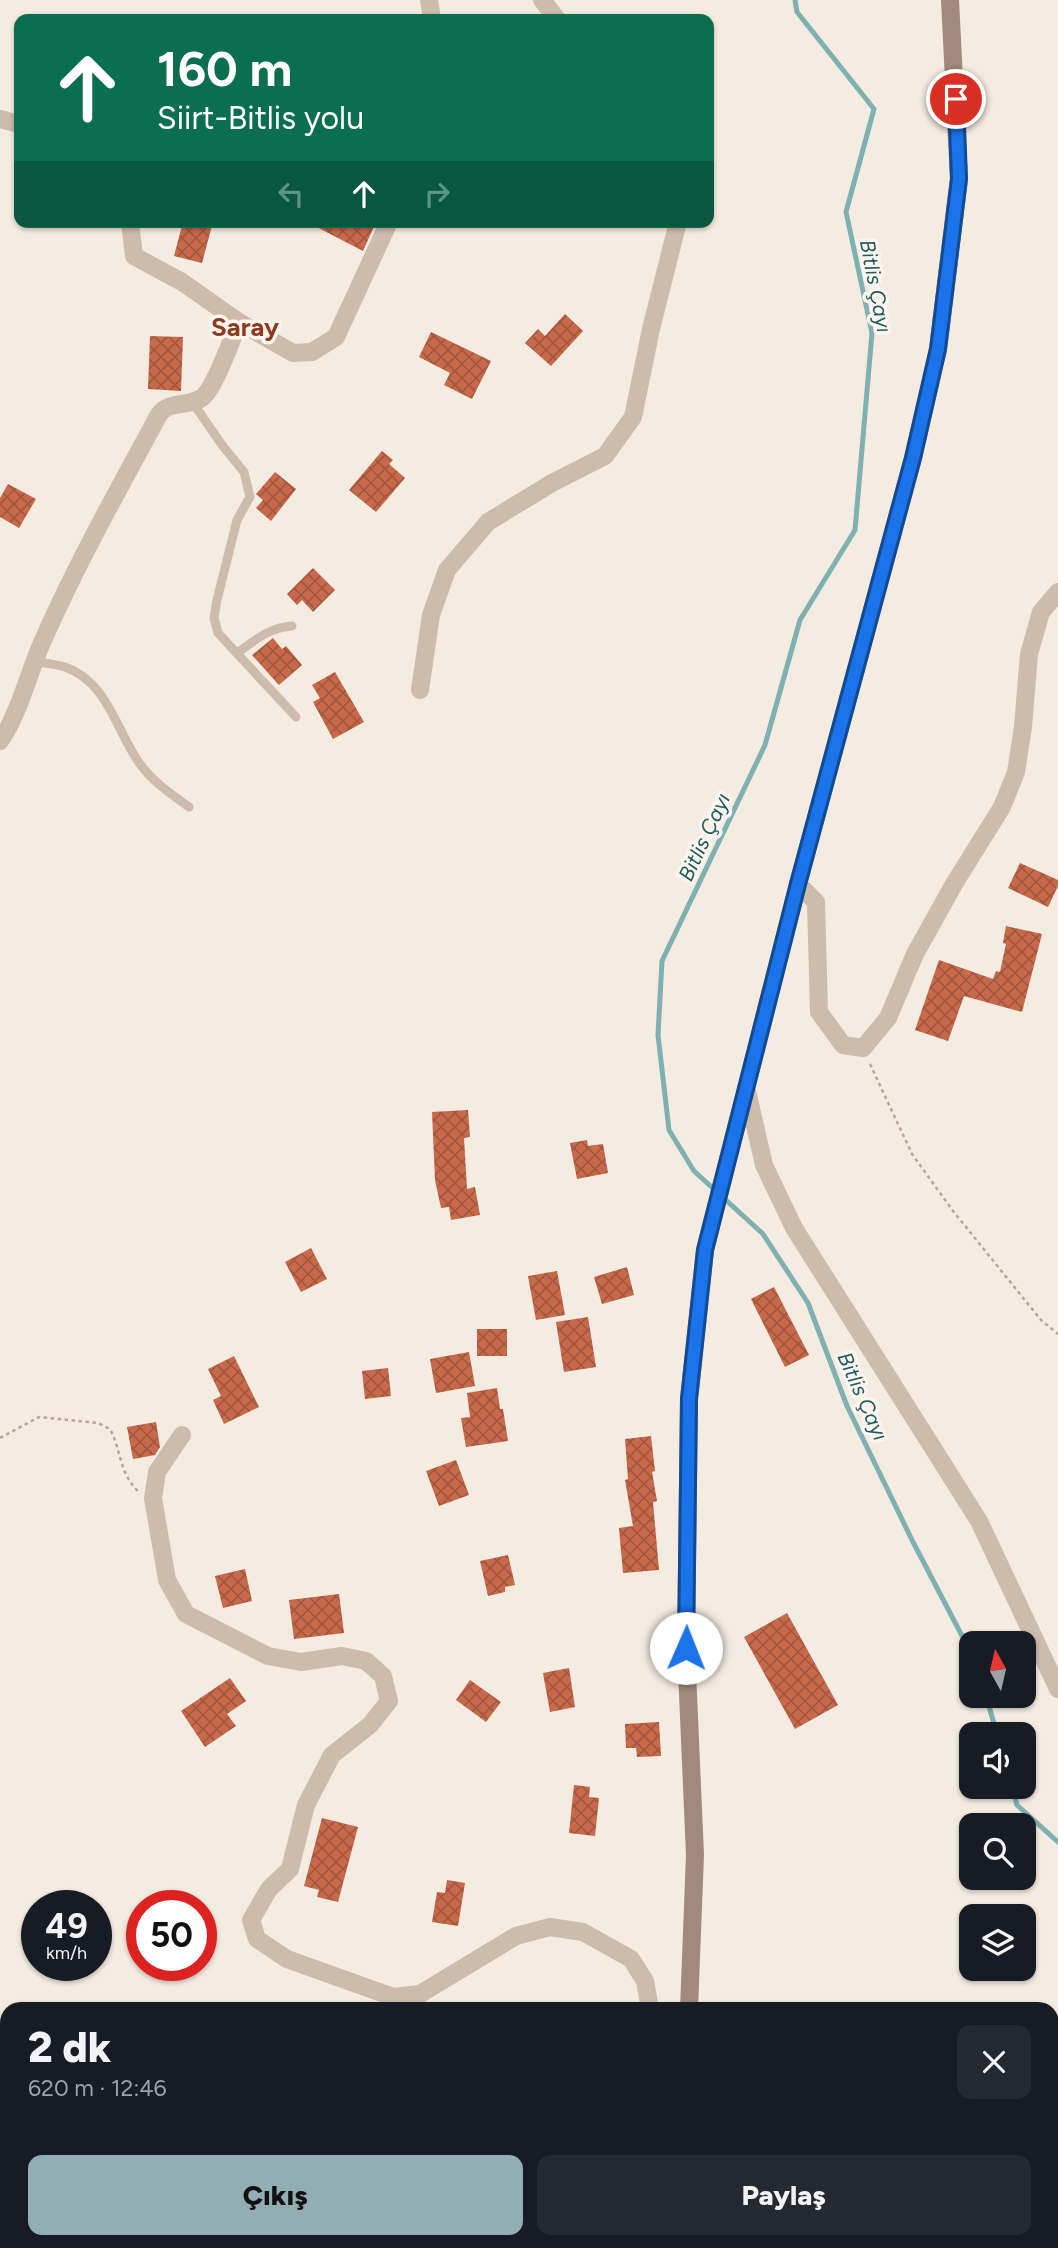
<!DOCTYPE html>
<html lang="tr">
<head>
<meta charset="utf-8">
<style>
	body { margin:0; font-family:Figtree,sans-serif; background:#242831; color:#f1f3f6; height:100vh; display:flex; flex-direction:column; font-size:26px; white-space:nowrap }
	* { box-sizing:border-box; margin:0 }
	p { font-size:23px; color:#9ea1a6 }
	.icon { flex:none; width:38px; height:38px; fill:none; stroke:currentColor; stroke-width:2; stroke-linecap:round; stroke-linejoin:round }
	.map { position:relative; flex:1; overflow:hidden }
	.side { position:absolute; left:0px; top:2002px; width:1059px; height:247px; display:flex; flex-direction:column; background:#171b24; border-radius:21px 21px 0 0; box-shadow:0 2px 5px #0004 }
	.side>* { flex:none }
	.top-card { position:absolute; left:14px; top:14px; width:700px; height:214px; border-radius:14px; box-shadow:0 2px 5px #0004; background:#0b6e4f; color:#fff; overflow:hidden }
	.needle { width:46px; rotate:352deg }
	.fabs { position:absolute; left:959px; top:1631px; display:grid; gap:14px }
	.fabs a { display:grid; place-items:center; width:77px; height:77px; border-radius:14px; background:#171b24; box-shadow:0 2px 5px #0004; font-size:35px }
	.speed { position:absolute; left:21px; top:1890px; display:flex; gap:14px; font-size:35px; font-weight:700; text-align:center }
	.speed>* { display:grid; place-content:center; width:91px; height:91px; border-radius:50%; background:#171b24; box-shadow:0 2px 5px #0004; line-height:1 }
	.speed small { font-size:18px; font-weight:400 }
	.speed .limit { border:10px solid #d22; background:#fff; color:#111 }
	.pin { position:absolute; display:grid; place-items:center; width:60px; height:60px; color:#fff; margin:-30px; border:4px solid #fff; border-radius:50%; box-shadow:0 2px 7px #0007 }
	.me { position:absolute; width:77px; margin:-38px; rotate:1deg; stroke-linejoin:round; filter:drop-shadow(0 0 5px #0008) }
	.turn { display:flex; align-items:center; gap:24px; height:147px; padding:0 28px; font-size:32px }
	.turn .icon { width:91px; height:91px; stroke-width:2.5 }
	.turn b { display:block; font-size:49px; line-height:60px }
	.lanes { display:flex; align-items:center; height:66px; padding:0 28px; background:#0003; justify-content:center; gap:35px; direction:ltr }
	.lanes .off { opacity:.35 }
	.round { display:grid; place-items:center; flex:none; width:74px; height:74px; border-radius:14px; background:#242831 }
	.overview { display:flex; align-items:center; justify-content:space-between; height:119px; padding:0 28px }
	h1 { font-size:42px; font-weight:800; line-height:52px }
	.primary-button { display:flex; gap:14px; margin-top:auto; padding:14px 28px }
	.primary-button a { flex:1; height:80px; border-radius:14px; background:#92aeb2; color:#111; font-size:28px; font-weight:800; line-height:80px; text-align:center }
	.primary-button a+a { background:#242831; color:#f1f3f6 }
	.map>svg:first-child { display:block }
</style>
</head>
<body>
<div class="map">
<svg width="1058" height="2248" viewBox="0 0 1058 2248">
	<defs>
		<pattern id="building-cross-hatch" width="8" height="8" patternUnits="userSpaceOnUse" patternTransform="scale(1.75)"><rect width="8" height="8" fill="#c8694b"/><path d="M0 0l8 8M0 8l8-8" fill="none" stroke="#a4573f"/></pattern>
	</defs>
	<rect width="100%" height="100%" fill="#f4ebe1"/>
	<g fill="none" stroke-linecap="round" stroke-linejoin="round">
		<path stroke="#7fb0b2" stroke-width="5" d="M795,0L797,12L874,109L846,212L872,333L855,530L800,620L765,745L662,961L658,1035L669,1130L694,1171L763,1234L808,1303L847,1406L913,1542L971,1653
			M986,1696L997,1734
			M1012,1787L1017,1805L1058,1842"/>
	</g>
	<path fill="url(#building-cross-hatch)" d="M183,222H213L202,263L174,256Z
		M307,222H376L363,251Z
		M565,314L583,331L551,366L525,343L538,329L545,336Z
		M431,332L491,361L472,399L444,385L450,373L419,357Z
		M150,336L183,337L181,391L148,389Z
		M382,451L393,460L389,464L405,478L376,512L349,490Z
		M275,472L296,489L271,521L256,508L263,500L256,494Z
		M8,484L36,499L19,528L0,517V498Z
		M313,568L335,590L313,612L302,600L297,605L287,594Z
		M273,638L282,649L286,646L302,665L279,685L252,655Z
		M335,672L364,722L333,739L313,702L320,698L312,685Z
		M1020,863L1058,880V886L1048,907L1008,888Z
		M1006,926L1042,934L1022,1012L964,996L948,1041L915,1030L939,960L993,979L996,971L1000,972L1006,944L1003,943Z
		M468,1110L470,1137L464,1138L467,1189L475,1187L480,1215L451,1220L449,1207L441,1208L435,1180L432,1112Z
		M587,1140L588,1146L603,1144L608,1173L577,1179L570,1143Z
		M311,1248L327,1279L301,1292L285,1262Z
		M627,1267L634,1295L602,1304L594,1277Z
		M557,1271L565,1315L536,1320L528,1276Z
		M774,1287L809,1355L785,1367L751,1299Z
		M588,1317L596,1367L564,1372L556,1322Z
		M477,1329H507V1356H477Z
		M469,1352L475,1386L436,1393L430,1359Z
		M234,1356L259,1407L224,1424L213,1400L221,1396L208,1369Z
		M388,1368L391,1396L365,1399L362,1371Z
		M497,1388L500,1409H503L508,1441L466,1447L461,1418L470,1417L467,1393Z
		M156,1422L160,1447L155,1455L133,1459L127,1427Z
		M651,1436L655,1471L652,1472L657,1501L653,1502L659,1570L623,1573L619,1528L633,1526L625,1480L628,1479L625,1439Z
		M456,1460L469,1495L439,1506L426,1471Z
		M508,1555L515,1585L505,1587V1592L488,1596L480,1561Z
		M245,1569L252,1601L223,1608L215,1576Z
		M339,1594L344,1633L294,1639L289,1600Z
		M787,1613L838,1705L795,1729L744,1637Z
		M569,1668L575,1707L550,1712L543,1673Z
		M230,1678L246,1701L227,1714L236,1726L205,1747L181,1711Z
		M470,1680L501,1702L486,1722L456,1700Z
		M659,1722L661,1756L637,1757L636,1748H626L625,1724Z
		M574,1785L590,1787L589,1797L599,1798L595,1836L569,1833Z
		M322,1818L358,1827L338,1902L317,1897L319,1890L304,1886Z
		M447,1880L465,1883L458,1926L432,1922L437,1892L445,1893Z"/>
	<g fill="none" stroke-linecap="round" stroke-linejoin="round">
		<path stroke="#b9a596" stroke-width="2.5" stroke-dasharray="3.5 3.5" stroke-linecap="butt" d="M870,1064L912,1154L953,1211L1041,1320L1058,1334
			M0,1438L39,1417L98,1423L110,1429C121,1449 119,1473 138,1491"/>
		<path stroke="#cdbbac" stroke-width="9" d="M193,403L222,445L244,472L250,497L237,520L217,600L214,618L218,633L296,717
			M237,653C254,641 270,627 292,626
			M33,661C43,663 55,664 65,667C108,682 116,731 140,764C153,782 171,794 189,807"/>
		<path stroke="#cdbbac" stroke-width="18" d="M429,0L432,19
			M542,0L557,19
			M0,119L19,124
			M130,222L134,256L182,282L239,322L293,353L312,352L336,337L389,222
			M420,690L431,615L447,570L488,522L552,483L605,456L633,417L651,329L678,222
			M0,741C19,715 30,668 44,638C75,568 112,501 149,433C153,427 157,415 163,410C175,401 192,407 204,396C217,383 231,340 239,322
			M182,1435L157,1472L153,1498L167,1580L186,1614L268,1656L301,1662L342,1656L366,1661L383,1676L389,1701L370,1725L332,1755L306,1805L290,1869L269,1889L251,1920L257,1939L287,1959L393,1997L420,1994L516,1936L550,1927L583,1932L631,1959L645,1981L650,2009"/>
		<path stroke="#cdbbac" stroke-width="18" d="M798,884L816,902L819,1012L843,1045L863,1048L888,1018L915,954L954,884L1002,807L1016,772L1023,727L1029,654L1041,612L1058,592
			M747,1091L764,1165L794,1228L979,1521L1058,1689"/>
		<path stroke="#a18a7d" stroke-width="18" d="M689,2009L695,1855L686,1648L689,1399L705,1250L798,884L913,458L938,349L959,179L950,0
			M668,2248L669,2242"/>
	</g>
	<g fill="none" stroke-linecap="round" stroke-linejoin="round">
		<g stroke="#114b97" stroke-width="18">
			<path id="route" d="M686,1648L689,1399L705,1250L798,884L913,458L938,349L959,179L956,99"/>
		</g>
		<use href="#route" stroke="#1a73e8" stroke-width="12"/>
	</g>
	<g text-anchor="middle" dominant-baseline="central" stroke-width="7" stroke-linejoin="round" paint-order="stroke">
		<g font-size="21" font-style="italic" fill="#1f5a5e" stroke="#fbf5ee">
			<text transform="translate(876 286) rotate(79)">Bitlis Çayı</text>
			<text transform="translate(704 837) rotate(-65)">Bitlis Çayı</text>
			<text transform="translate(863 1396) rotate(66)">Bitlis Çayı</text>
		</g>
		<g font-size="26" font-weight="bold" fill="#8c3b22" stroke="#fbf5ee">
			<text x="245" y="327">Saray</text>
		</g>
	</g>
</svg>
<div class="fabs">
<a><svg class="needle" viewBox="-14 -14 28 28"><path d="M0-13l5 13h-10z" fill="#e53935"/><path d="M0 13l5-13h-10z" fill="#9ea1a6"/></svg></a>
<a><svg class="icon" aria-label="sound" viewBox="0 0 24 24"><path d="M4 9h4l5-4v14l-5-4H4zM17 9q2 3 0 6"/></svg></a>
<a><svg class="icon" aria-label="search" viewBox="0 0 24 24"><circle cx="10" cy="10" r="6"/><path d="M15 15l6 6"/></svg></a>
<a><svg class="icon" aria-label="layers" viewBox="0 0 24 24"><path d="M12 4l9 5-9 5-9-5zM3 14l9 5 9-5"/></svg></a>
</div>
<div class="speed"><div>49<small>km/h</small></div><div class="limit">50</div></div>
<div class="pin" style="left:956px;top:99px;background:#d93025"><svg class="icon" aria-label="arrive" viewBox="0 0 24 24"><path d="M6 21V4h12l-3 4 3 4H6"/></svg></div>
<svg class="me" style="left:686px;top:1648px" viewBox="-20 -20 40 40"><circle r="19" fill="#fff"/><path d="M0-13L10 11 0 6-10 11z" fill="#1a73e8"/></svg>
<div class="top-card">
<div class="turn"><svg class="icon" aria-label="ahead" viewBox="0 0 24 24"><path d="M12 20V5M6 11l6-6 6 6"/></svg><div><b>160 m</b>Siirt-Bitlis yolu</div></div>
<div class="lanes"><svg class="icon off" aria-label="left" viewBox="0 0 24 24"><path d="M17 20v-9H6M10 6l-5 5 5 5"/></svg><svg class="icon" aria-label="ahead" viewBox="0 0 24 24"><path d="M12 20V5M6 11l6-6 6 6"/></svg><svg class="icon off" aria-label="right" viewBox="0 0 24 24"><path d="M7 20v-9h11M14 6l5 5-5 5"/></svg></div>
</div>
<section class="side">
<div class="overview"><div><h1>2 dk</h1><p>620 m · 12:46</p></div><a class="round"><svg class="icon" aria-label="close" viewBox="0 0 24 24"><path d="M6 6l12 12M18 6L6 18"/></svg></a></div>
<div class="primary-button"><a>Çıkış</a><a>Paylaş</a></div>
</section>
</div>
</body>
</html>
